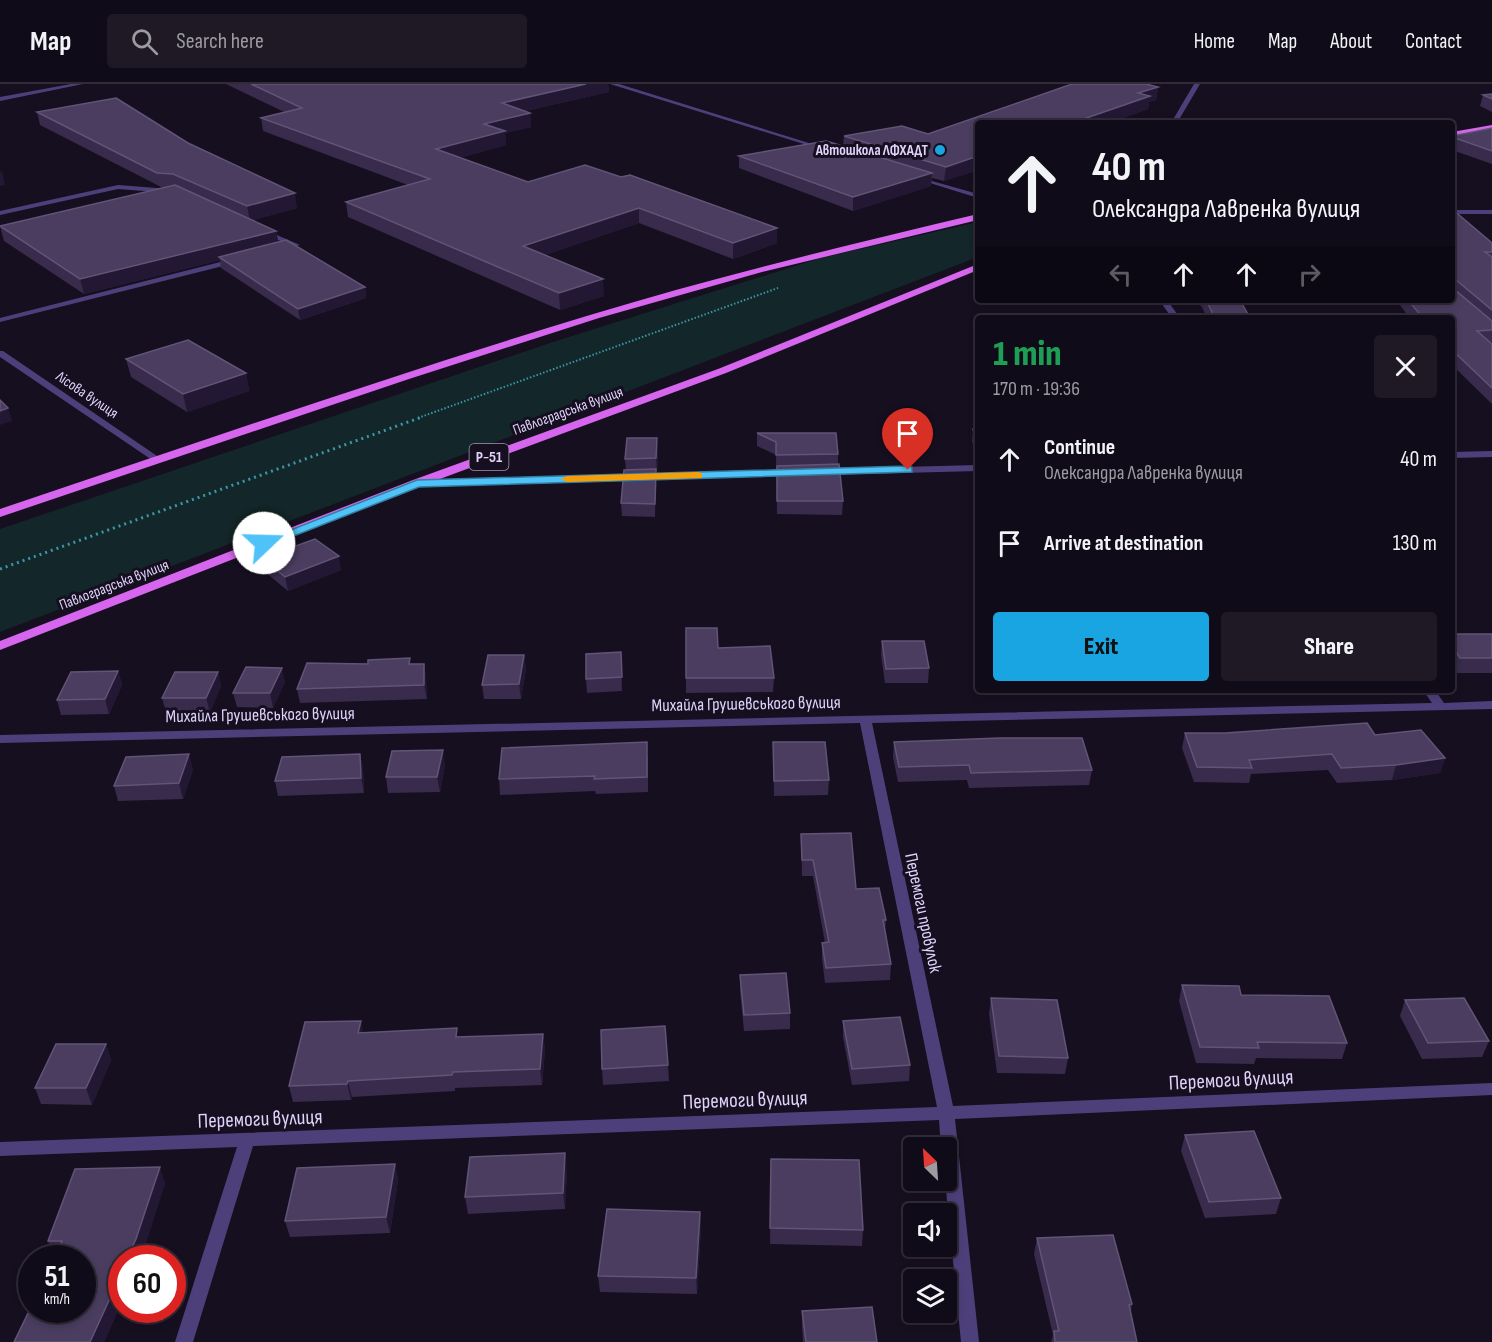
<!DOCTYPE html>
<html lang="en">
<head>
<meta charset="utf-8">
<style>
	body { margin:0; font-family:"Sofia Sans Condensed",sans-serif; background:#1e1925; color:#f1f3f6; height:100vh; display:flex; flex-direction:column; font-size:22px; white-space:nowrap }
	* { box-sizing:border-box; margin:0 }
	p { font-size:20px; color:#9c9ba2 }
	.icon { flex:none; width:33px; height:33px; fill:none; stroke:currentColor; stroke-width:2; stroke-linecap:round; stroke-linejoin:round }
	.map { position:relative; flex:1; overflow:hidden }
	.side { position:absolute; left:975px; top:231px; width:480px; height:378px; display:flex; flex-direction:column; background:#100b18; border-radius:6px; box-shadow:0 3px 9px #0003,0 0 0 2px #302b37 }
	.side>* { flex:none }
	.top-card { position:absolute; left:975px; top:36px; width:480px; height:183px; border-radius:6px; box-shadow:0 3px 9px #0003,0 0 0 2px #302b37; background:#100b18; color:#f1f3f6; overflow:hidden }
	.needle { width:39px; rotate:335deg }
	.tools { position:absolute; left:903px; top:1053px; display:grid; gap:12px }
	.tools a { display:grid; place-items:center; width:54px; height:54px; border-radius:6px; background:#100b18; box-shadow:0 3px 9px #0003,0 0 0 2px #302b37; font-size:30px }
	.speed { position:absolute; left:18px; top:1161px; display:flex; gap:12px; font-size:30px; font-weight:700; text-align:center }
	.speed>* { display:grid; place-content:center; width:78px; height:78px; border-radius:50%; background:#100b18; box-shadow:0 3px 9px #0003,0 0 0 2px #302b37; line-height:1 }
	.speed small { font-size:15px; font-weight:400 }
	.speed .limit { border:9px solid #d22; background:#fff; color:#111 }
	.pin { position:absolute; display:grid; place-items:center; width:51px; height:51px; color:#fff; margin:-62px -26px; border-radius:50% 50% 50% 0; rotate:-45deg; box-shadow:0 0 6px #0007 }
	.pin .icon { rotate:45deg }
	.me { position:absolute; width:66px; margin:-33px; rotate:69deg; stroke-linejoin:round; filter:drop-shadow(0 0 4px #0008) }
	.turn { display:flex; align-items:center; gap:21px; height:126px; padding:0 18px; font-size:27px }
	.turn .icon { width:78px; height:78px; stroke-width:2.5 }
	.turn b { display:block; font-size:42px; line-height:51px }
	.lanes { display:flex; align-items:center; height:57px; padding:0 18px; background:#0003; justify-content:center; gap:30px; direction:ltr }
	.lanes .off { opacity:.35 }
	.round { display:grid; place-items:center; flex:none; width:63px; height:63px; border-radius:6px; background:#1e1925 }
	.head { display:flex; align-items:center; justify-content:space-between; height:102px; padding:0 18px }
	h1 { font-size:36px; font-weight:800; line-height:45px; color:#1e9e55 }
	.button { display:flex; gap:12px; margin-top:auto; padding:12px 18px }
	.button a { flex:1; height:69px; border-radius:6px; background:#19a5e1; color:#111; font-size:24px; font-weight:800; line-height:69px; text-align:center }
	.button a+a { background:#1e1925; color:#f1f3f6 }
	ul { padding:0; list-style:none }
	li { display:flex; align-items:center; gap:18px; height:84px; padding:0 18px }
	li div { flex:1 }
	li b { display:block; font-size:22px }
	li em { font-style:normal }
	header { display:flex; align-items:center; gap:36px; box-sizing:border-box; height:84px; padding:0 30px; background:#100b18; border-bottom:2px solid #302b37 }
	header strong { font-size:28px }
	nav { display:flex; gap:33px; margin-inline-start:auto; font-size:21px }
	.search { width:420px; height:54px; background:#1e1925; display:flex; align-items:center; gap:15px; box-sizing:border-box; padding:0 21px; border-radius:6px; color:#9c9ba2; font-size:22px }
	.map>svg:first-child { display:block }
</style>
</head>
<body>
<header>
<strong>Map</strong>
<div class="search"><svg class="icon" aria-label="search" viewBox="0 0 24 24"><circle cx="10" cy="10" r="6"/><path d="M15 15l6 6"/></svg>Search here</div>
<nav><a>Home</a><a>Map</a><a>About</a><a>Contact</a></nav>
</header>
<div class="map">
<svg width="1492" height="1258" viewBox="0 0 1492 1258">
	<rect width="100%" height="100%" fill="#160f20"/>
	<path fill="#132629" d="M978,138V173L0,548V445L556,257L821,174Z"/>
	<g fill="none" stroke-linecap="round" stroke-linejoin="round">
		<path stroke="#3b97a6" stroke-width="2" stroke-dasharray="1.5 2" stroke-linecap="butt" d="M418,334L778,204"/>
		<path stroke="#3b97a6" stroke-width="3" stroke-dasharray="2 4" stroke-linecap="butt" d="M0,485L422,333"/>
		<path fill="#4d407a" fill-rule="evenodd" d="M118,101L170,105L173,107L170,109L118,105L0,131V127Z
			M261,146H265L300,161L276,168V164L289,161L261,148Z
			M236,174H239V178L0,238V234Z"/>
		<path fill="#4d407a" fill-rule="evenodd" d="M71,0H83L0,17V13Z
			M610,0H619L825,64L820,65Z
			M1194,0H1200L1177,39H1171Z
			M914,92L978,110V114L914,94Z
			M1452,126H1492V130H1452Z
			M1159,216H1167L1180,234H1172Z
			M0,267H3L163,376L158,379L155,378L0,273Z
			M1492,367V373L1452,374V368Z
			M978,381V387L824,391L819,388L824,385Z
			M791,386L794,387V391L417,402L412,399L417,396Z
			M1423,606H1435L1444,619L1492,617V625L872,639L953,1022L1492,999V1011L955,1035L979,1258H961L945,1096H946V1064H941L939,1036L253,1062L193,1258H175L237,1063L0,1072V1058L937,1023L860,639L0,659V651L1432,619Z"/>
		<path fill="#d766ee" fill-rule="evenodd" d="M1492,41V45L1452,52V48Z
			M978,130V136L762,188L599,234L409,295L0,433V425C196,359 392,291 590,231C718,192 848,161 978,130Z
			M978,180V186L726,289L421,402L0,566V557L413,396L718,285Z"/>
	</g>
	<path fill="#382b4c" d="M226,0H608L609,8L525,27L530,29L531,43L505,49L506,61L459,74L528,98L585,81L777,159L733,175L639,139L545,171L604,212L560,226L348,133L346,118L408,101L263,47L261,34L284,28Z
		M1072,0H1146L1158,3L1156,16L1149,18L1148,25L1109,39H978V86L944,97L932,94L931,102L853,127L739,84V72L826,57L843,62L844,52L902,42L928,50Z
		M1492,10V28L1480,22L1483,11Z
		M37,28L188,59L297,124L253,136L276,147L278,158L365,203L366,214L300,236L221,184L220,176L84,210L4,157L0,142L165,104L161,103L40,41Z
		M1492,44V80L1452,66V52Z
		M1452,125L1492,159V258H1489L1492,260V320L1452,281V234H1410L1396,216H1452Z
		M1078,216H1118L1078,217Z
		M1195,216H1240L1250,234H1207L1202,223Z
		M126,275L246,289L249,307L187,328L131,293Z
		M973,345H978V379L972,357Z
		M757,349L838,370V380L843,417L842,431L777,430L776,371L757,362Z
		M658,367L657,387H656L655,433L622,432L621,419L626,386L625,375Z
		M262,474L341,486L288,507L265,488Z
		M1452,550H1492V589H1456L1452,582Z
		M882,557L929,584L928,599H885L881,571Z
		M621,568L622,607L587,609L586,595Z
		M524,571L526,585L521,615H484L482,601Z
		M411,580H424L426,594L427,615L300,619L297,605Z
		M118,587L122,601L109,630L61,631L57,616Z
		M218,588L221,602L210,628H166L162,614Z
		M686,594H774L773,608L686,609Z
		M285,598L273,624L237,623L233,609Z
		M1185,649L1375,651L1445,674L1440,689L1392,696L1337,699L1328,686L1251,690L1249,699L1194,698L1182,664Z
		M773,658L829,696L828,711L774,712Z
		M894,658L1092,686L1089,701L969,704L967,696L898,698L893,673Z
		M360,670L363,685L364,709L278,712L275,697Z
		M648,673V708L596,710L595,707L500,711L499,695Z
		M445,681L440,708L388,709L386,693Z
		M193,685L183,715L118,717L114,702Z
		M801,750L886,836L885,848L891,880L890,896L825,899L822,875V859H825L813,792H802Z
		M740,891L790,929V945L744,947L740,907Z
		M1182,901L1241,911L1347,959L1342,975L1256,974L1254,980L1196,979L1179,917Z
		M991,914L1068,974L1065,990L997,989L989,930Z
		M1405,916L1489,957L1482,973L1422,975L1400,932Z
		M843,937L910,981L909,997L852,1001L843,953Z
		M363,949L458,953L543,950L545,966L542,1001L455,1004V1007L352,1013L351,1016L293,1018L289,1002Z
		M106,960L111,976L92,1021L41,1020L35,1004Z
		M668,981L669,997L603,1001L602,985Z
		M1185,1051L1281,1114L1276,1130L1205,1134L1181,1067Z
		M771,1075L863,1146L862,1162L770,1160Z
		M395,1080L398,1096L390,1149L290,1153L285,1137Z
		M567,1085L565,1125L468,1130L465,1113Z
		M165,1099L142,1171L122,1174V1218L104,1258H14L54,1173L48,1157Z
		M700,1128L701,1144L697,1210L600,1208L598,1192Z
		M1037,1154L1132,1220L1131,1228L1137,1258H1051L1053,1251L1034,1170Z
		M802,1227L877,1258H803L802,1243Z"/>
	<path fill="#231833" d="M586,0H608L609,8L503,32L502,19Z
		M1158,3L1156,16L1149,18L1148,25L1109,39H1072L1138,9Z
		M530,29L531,43L505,49L506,61L437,80L436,65L484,40Z
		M978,72V86L944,97L946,83Z
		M2,87L5,101L0,102V88Z
		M932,89L931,102L853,127V113Z
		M295,109L297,124L250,137L247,122Z
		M639,124V139L524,178L523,162Z
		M777,144V159L733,175V159Z
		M276,147L279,161L219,173L220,176L84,210L80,195Z
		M603,195L604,212L560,226L559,209Z
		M365,203L366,214L300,236L298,225Z
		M246,289L249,307L187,328L183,310Z
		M8,324L12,337L0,341V327Z
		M657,354L658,367L657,387L656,374Z
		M339,472L341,486L288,507L285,493Z
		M524,571L526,585L521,615L519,600Z
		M424,580L426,594L427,615L424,601Z
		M282,584L285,598L273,624L270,609Z
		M118,587L122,601L109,630L105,615Z
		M218,588L221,602L210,628L206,614Z
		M443,666L445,681L440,708L437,693Z
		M189,670L193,685L183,715L179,699Z
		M360,670L363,685L364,709L361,694Z
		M1445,674L1440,689L1392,696L1396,681Z
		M361,937L364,953L358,949Z
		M543,950L545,966L542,1001L540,985Z
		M106,960L111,976L92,1021L86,1004Z
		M348,997L352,1013L351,1016L347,1000Z
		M565,1069L567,1085L565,1125L563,1109Z
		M395,1080L398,1096L390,1149L386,1133Z
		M160,1083L165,1099L142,1171L141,1174H127Z
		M700,1128L701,1144L697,1210L696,1194Z
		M122,1188V1218L104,1258H90Z"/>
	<path fill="#4a3d5f" stroke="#615477" stroke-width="1.5" d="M251,0H586L502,19L530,29L484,40L505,47L436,65L528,98L585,81L621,93L630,91L777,144L733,159L639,124L523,162L603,195L559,209L346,118L430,95L261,34L302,24Z
		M1072,0H1146L1158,3L1138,9L1150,12L1072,39H978V72L946,83L844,52L902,42L928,50Z
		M1492,10V15L1483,11Z
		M116,14L188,59L295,109L247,122L173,90L157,89L37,28Z
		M1492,44V67L1452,53V52Z
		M826,57L932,89L853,113L739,72Z
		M175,101L276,147L80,195L0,142Z
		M1452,125L1492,159V168H1485L1492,173V226L1456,196H1453L1454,205L1492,237V246L1477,247L1492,260V304L1452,266V234H1423L1408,216H1452Z
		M286,156L365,203L298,225L219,173Z
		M1206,216H1240L1250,234H1215Z
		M188,256L246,289L183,310L126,275Z
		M0,316L8,324L0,327Z
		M973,345H978V364Z
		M757,349H836L838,370L776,371V358Z
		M627,354H657L656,374L625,375Z
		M839,380L843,417H777V382Z
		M656,385L655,420L621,419L624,386Z
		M315,455L339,472L285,493L262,474Z
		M686,544H717L718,564L770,562L774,594H686Z
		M1452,550H1492V574H1460L1452,561Z
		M882,557H924L929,584L886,585Z
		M621,568L622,593L586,595V570Z
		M488,571H524L519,600L482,601Z
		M410,574L409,580H424V601L297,605L307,579L368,580V576Z
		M246,583L282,584L270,609H233Z
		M118,587L105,615L57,616L71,588Z
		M175,588H218L206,614H162Z
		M1367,639L1375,651L1421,646L1445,674L1396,681L1341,684L1332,670L1249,676L1252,684L1197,683L1185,649H1225Z
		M1000,654H1082L1092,686L971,689L969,681L899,683L894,658Z
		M647,658V693L594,695L595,692L499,695L502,664Z
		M773,658H825L829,696L774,697Z
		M443,666L437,693H386L392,667Z
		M189,670L179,699L114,702L126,673Z
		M360,670L361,694L275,697L282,673Z
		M851,749L856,805L879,804L886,836H883L891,880L826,884L822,859L829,858L813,776H802L801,750Z
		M786,889L790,929L744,931L740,891Z
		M1182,901L1239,902L1241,911L1329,912L1347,959L1257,958L1259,964L1200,963Z
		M991,914L1057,916L1068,974L999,972Z
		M1464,914L1489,957L1428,959L1405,916Z
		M900,933L910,981L852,985L843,937Z
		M361,937L358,949L457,944L456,953L543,950L540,985L453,988L452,991L348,997L347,1000L289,1002L305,938Z
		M665,942L668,981L602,985L601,946Z
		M56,960H106L86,1004H35Z
		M1254,1047L1281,1114L1209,1118L1185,1051Z
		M565,1069L563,1109L465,1113L470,1073Z
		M771,1075L859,1076L863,1146L770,1144Z
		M395,1080L386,1133L285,1137L297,1084Z
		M160,1083L136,1155L127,1174H122V1188L90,1258H14L32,1221V1226H82V1174H54L62,1157H48L75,1085Z
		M607,1125L700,1128L696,1194L598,1192Z
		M1113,1151L1132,1220L1129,1221L1137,1258H1055L1054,1247H1059L1037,1154Z
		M872,1223L877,1258H806L802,1227Z"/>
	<path fill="#4fc3f7" stroke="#337fa1" stroke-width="1.5" d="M908,382L912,383V388L419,403L268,462H260L258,459L417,396Z"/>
	<path fill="#f59e0b" d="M698,388L702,389V394L567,398L561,395L567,392Z"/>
	<circle fill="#19a5e1" stroke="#160f20" stroke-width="2" cx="940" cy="66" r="6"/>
	<g text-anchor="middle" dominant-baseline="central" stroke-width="6" stroke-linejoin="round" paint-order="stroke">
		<g font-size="15" font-weight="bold" fill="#dfd3fa" stroke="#160f20" text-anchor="end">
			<text x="928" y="66">Автошкола ЛФХАДТ</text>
		</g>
		<g font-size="15" fill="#dfd3fa" stroke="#160f20">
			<text transform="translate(87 311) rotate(34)">Лісова вулиця</text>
			<text transform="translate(568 327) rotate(-20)">Павлоградська вулиця</text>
			<text transform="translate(114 501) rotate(-21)">Павлоградська вулиця</text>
		</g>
		<rect fill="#160f20" stroke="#a398b9" stroke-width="1.5" x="469.5" y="360" width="39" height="26" rx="4.5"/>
		<g font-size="16" font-weight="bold" fill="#dfd3fa">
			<text x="489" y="373">Р-51</text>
		</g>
		<g font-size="18" fill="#dfd3fa" stroke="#160f20">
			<text transform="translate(746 620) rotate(-1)">Михайла Грушевського вулиця</text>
			<text transform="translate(260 631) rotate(-1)">Михайла Грушевського вулиця</text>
			<text transform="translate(923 829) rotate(78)">Перемоги провулок</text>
		</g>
		<g font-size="21" fill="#dfd3fa" stroke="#160f20">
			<text transform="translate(1231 996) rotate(-3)">Перемоги вулиця</text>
			<text transform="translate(745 1016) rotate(-2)">Перемоги вулиця</text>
			<text transform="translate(260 1035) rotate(-2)">Перемоги вулиця</text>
		</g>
	</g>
</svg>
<div class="tools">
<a><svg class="needle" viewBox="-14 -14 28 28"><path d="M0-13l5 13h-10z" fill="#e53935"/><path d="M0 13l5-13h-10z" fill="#9c9ba2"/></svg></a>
<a><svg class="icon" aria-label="sound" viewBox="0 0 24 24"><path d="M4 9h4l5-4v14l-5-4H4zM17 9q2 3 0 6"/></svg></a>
<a><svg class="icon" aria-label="layers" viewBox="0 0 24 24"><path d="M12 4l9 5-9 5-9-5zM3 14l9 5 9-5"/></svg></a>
</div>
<div class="speed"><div>51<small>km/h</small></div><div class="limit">60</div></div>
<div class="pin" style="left:908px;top:386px;background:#d93025"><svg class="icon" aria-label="arrive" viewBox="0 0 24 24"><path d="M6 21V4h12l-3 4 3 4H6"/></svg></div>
<svg class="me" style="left:264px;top:459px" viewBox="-20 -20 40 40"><circle r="19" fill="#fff"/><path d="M0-13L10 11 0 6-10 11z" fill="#4fc3f7"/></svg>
<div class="top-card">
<div class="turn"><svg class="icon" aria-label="ahead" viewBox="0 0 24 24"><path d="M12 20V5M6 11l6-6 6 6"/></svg><div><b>40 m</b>Олександра Лавренка вулиця</div></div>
<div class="lanes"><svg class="icon off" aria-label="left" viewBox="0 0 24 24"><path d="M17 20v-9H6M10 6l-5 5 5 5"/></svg><svg class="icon" aria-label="ahead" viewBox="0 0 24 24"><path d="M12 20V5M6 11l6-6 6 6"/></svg><svg class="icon" aria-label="ahead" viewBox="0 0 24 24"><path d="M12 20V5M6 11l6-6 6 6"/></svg><svg class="icon off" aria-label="right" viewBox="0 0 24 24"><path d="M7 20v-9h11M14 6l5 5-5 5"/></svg></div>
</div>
<section class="side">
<div class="head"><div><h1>1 min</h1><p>170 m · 19:36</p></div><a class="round"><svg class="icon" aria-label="close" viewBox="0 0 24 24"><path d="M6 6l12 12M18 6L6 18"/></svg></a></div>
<ul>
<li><svg class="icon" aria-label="ahead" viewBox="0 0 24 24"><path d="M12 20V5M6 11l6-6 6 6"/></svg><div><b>Continue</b><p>Олександра Лавренка вулиця</p></div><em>40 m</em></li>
<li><svg class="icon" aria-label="arrive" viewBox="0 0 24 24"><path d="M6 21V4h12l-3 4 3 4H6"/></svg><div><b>Arrive at destination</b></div><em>130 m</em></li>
</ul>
<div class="button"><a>Exit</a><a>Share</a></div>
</section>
</div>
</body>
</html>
